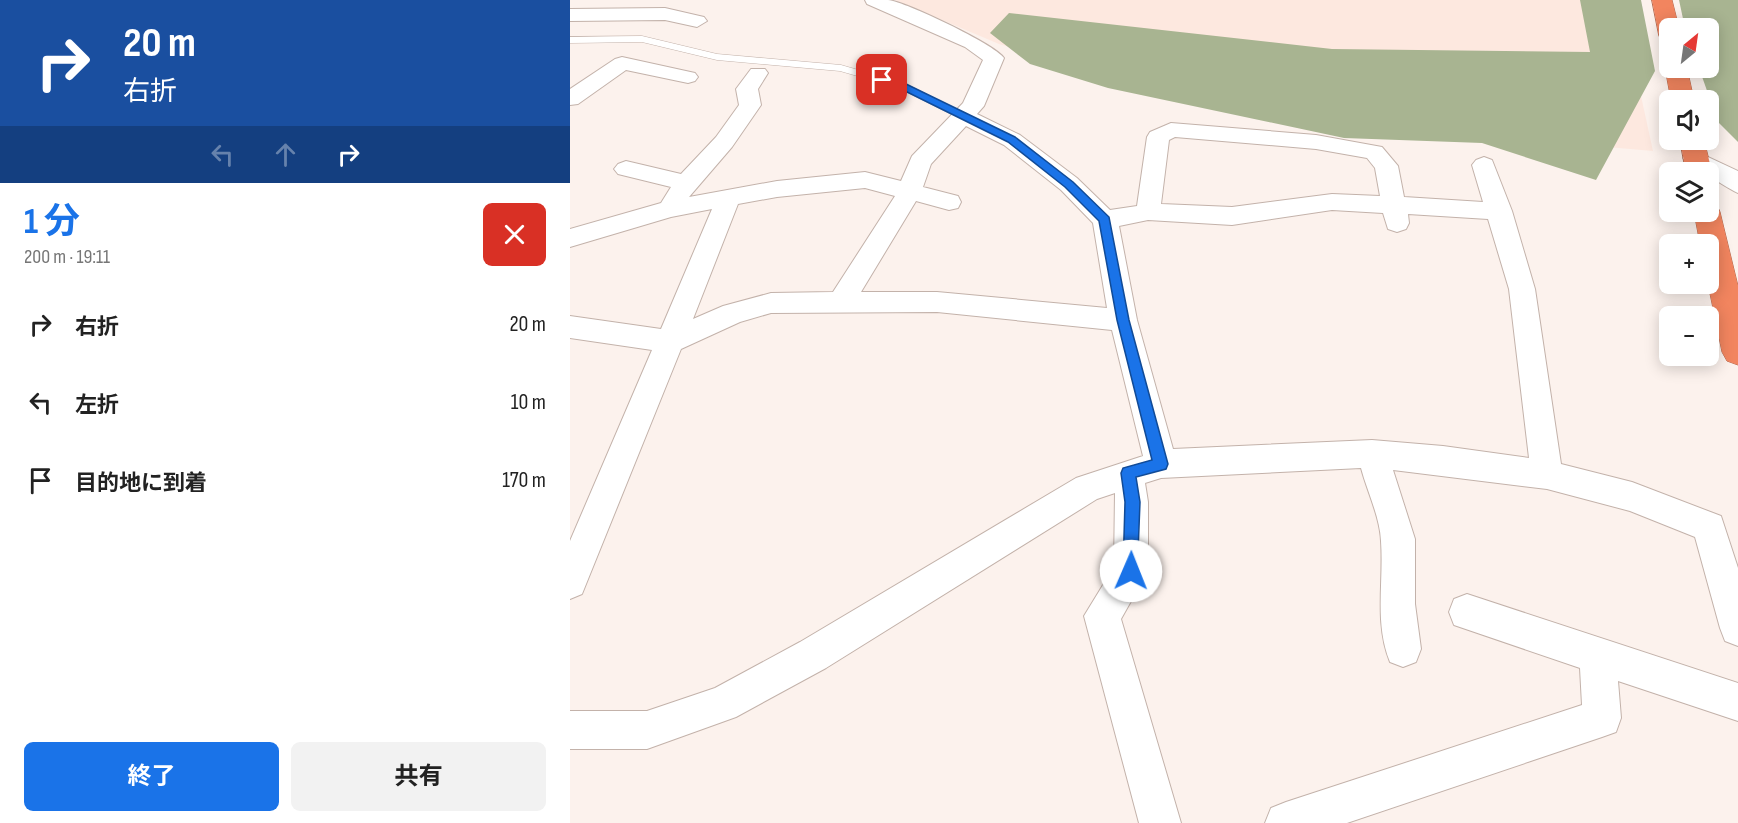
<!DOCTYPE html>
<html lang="ja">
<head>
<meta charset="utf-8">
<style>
	body { margin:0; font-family:"Sofia Sans Condensed","Noto Sans JP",sans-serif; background:#f2f2f2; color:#222; height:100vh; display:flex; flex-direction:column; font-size:22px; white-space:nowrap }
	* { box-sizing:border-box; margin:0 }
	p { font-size:20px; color:#767676 }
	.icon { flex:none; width:33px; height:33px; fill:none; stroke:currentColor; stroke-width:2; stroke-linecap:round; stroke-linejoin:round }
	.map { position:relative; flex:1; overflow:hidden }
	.side { display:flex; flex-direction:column; background:#fff; width:570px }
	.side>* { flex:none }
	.guide { background:#1a4fa0; color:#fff; overflow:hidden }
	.needle { width:39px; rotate:29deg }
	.controls { position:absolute; left:1089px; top:18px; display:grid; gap:12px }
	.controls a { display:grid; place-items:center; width:60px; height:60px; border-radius:9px; background:#fff; box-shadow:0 3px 15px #0003; font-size:30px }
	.pin { position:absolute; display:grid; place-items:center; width:51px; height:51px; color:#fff; margin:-26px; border-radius:12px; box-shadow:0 3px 9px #0006 }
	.me { position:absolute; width:66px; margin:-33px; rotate:1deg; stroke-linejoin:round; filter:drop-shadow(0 0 4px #0008) }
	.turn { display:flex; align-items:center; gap:21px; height:126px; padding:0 24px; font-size:27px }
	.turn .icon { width:78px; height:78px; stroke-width:2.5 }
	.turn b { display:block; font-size:42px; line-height:51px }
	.lanes { display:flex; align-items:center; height:57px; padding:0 24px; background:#0003; justify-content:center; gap:30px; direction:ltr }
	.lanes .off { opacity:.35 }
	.round { display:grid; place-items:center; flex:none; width:63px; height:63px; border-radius:9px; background:#f2f2f2 }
	.headline { display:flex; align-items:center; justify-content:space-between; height:102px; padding:0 24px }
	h1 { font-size:36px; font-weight:700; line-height:45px; color:#1a73e8 }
	.action { display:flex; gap:12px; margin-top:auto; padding:12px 24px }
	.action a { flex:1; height:69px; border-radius:9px; background:#1a73e8; color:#fff; font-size:24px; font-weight:700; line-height:69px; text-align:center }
	.action a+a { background:#f2f2f2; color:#222 }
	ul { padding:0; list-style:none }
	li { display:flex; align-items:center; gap:18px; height:78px; padding:0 24px }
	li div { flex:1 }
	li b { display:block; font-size:22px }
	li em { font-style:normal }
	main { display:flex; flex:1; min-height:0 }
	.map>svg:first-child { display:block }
</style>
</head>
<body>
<main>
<section class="side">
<div class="guide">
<div class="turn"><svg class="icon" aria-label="right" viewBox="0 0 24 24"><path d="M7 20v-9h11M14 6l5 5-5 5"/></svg><div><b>20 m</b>右折</div></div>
<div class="lanes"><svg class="icon off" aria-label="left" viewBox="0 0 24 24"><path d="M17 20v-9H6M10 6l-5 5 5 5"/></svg><svg class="icon off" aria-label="ahead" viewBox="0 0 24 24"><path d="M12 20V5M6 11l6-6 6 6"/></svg><svg class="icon" aria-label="right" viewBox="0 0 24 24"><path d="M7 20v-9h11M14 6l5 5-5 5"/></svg></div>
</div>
<div class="headline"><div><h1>1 分</h1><p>200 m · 19:11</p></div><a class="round" style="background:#d93025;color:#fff"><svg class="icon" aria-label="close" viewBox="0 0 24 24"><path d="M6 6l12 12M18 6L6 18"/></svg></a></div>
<ul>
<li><svg class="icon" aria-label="right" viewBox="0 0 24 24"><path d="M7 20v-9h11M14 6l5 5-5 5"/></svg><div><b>右折</b></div><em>20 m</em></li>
<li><svg class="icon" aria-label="left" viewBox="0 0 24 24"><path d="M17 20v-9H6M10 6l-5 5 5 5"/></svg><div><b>左折</b></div><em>10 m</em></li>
<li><svg class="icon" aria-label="arrive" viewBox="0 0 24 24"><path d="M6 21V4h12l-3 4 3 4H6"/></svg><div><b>目的地に到着</b></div><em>170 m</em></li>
</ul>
<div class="action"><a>終了</a><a>共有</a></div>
</section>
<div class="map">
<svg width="1168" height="823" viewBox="0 0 1168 823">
	<rect width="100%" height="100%" fill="#fcf2ed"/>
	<path fill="#fde8df" d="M325,0H1050L1083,151L678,116L429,44Z"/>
	<path fill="#a8b491" d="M1010,0H1071L1085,71L1026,180L912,143L774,138L538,88L460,64L420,33L439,13L762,49L1020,52Z
		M1109,0H1168V142L1148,122L1129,68H1138V28H1115Z"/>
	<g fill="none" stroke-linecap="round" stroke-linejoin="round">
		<g stroke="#c3b2aa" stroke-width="1">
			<path id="lane" d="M72,36L147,54L271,65L337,84L400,117L399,119H391L329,88L270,71L147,60L72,42L0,43V37Z"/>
		</g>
		<g stroke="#c3b2aa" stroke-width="2">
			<path id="street" d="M295,0C302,0 311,0 318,0C336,2 424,44 434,58L414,106L407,114L450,135L507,178L540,210L567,206L577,137L580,132L601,123L746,135L812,147L828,166L834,197L913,202L902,165L906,160L914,157L922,160L942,211L965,289L991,464L1062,482L1151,516L1168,568V646L1155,641L1150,628L1125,537L1060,511L977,489L823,470L845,539V604L851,649L846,662L833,667L820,662C804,623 814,582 811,541C810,517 797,491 791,468L591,478L575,483L578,502V571L551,619L611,823H569L514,616L544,567L545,493L527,499L256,668L166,717L77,749H0V711H77L145,688L230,642L506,478L573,456L542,330L367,312L201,313L170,322L111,349L12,594L0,599V541L82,350L0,338V316L91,329L142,209L101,217L0,247V229L91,203L101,187L48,174L44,169L48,164L56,161L111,174L146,137L169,105L166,89L181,69H195L198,73L188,89L191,105L162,147L119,197L207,181L295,172L331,181L342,156L393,103L413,60L395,47L297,4ZM396,126L434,145L491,190L523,223L537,308L367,292H291L346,201L379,210L388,208L391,202L388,196L353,187L361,164ZM605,137L746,149L797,158L805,168L810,196L762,194L662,207L591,204L599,140ZM295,188L325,196L263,292L201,293L153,306L123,319L168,204L207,197ZM762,210L813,213L818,229L827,232L836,229L839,223L838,214L918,219L939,289L959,458L873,446L802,440L603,449L567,320L549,226L578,220L662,225Z
				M95,8L134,17L137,21L127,27L95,20L0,21V9Z
				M52,57L125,73L128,77L125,81L118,83L56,70L8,104L0,105V89L45,59Z
				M1125,151L1168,171V193C1162,191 1116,162 1113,158L1117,153Z
				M897,594L1168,683V721L1048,681L1051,718L1046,732L1032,737L777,823H695L701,808L716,802L1012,705L1010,668L884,625L879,612L884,599Z"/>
		</g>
		<g stroke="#b1684e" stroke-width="1">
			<path id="highway" d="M1082,0H1102L1109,28H1100V42L1092,41L1089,36Z
				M1100,63V68H1117L1124,100H1101L1095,68Z
				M1110,140H1134L1142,172L1138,177V172H1116Z
				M1138,203L1147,205L1150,212L1168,286V365L1157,361L1152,352L1138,284V244H1130L1124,212H1138Z"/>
		</g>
		<use href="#lane" fill="#fff" fill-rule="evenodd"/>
		<use href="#street" fill="#fff" fill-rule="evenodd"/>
		<use href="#highway" fill="#f2855f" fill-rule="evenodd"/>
	</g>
	<path fill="#1a73e8" stroke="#114b97" stroke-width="1.5" d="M312,77L336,84L445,137L503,182L539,217L559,320L598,464L596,469L566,477L570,502L567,577L561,579L555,577L553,571L555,502L551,473L553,468L582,460L547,320L529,221L495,187L438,142L329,88L309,82L308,80Z"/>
</svg>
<div class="controls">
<a><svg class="needle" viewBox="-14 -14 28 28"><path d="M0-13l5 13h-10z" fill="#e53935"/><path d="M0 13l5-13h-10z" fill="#767676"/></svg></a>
<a><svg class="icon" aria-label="sound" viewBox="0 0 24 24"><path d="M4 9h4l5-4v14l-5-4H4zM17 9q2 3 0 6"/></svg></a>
<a><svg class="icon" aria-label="layers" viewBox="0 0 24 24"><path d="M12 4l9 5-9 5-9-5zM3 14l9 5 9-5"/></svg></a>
<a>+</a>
<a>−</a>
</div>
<div class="pin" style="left:312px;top:80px;background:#d93025"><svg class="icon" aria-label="arrive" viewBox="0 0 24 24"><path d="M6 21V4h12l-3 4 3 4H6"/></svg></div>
<svg class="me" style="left:561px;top:571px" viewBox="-20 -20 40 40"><circle r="19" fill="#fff"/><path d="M0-13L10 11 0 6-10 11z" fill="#1a73e8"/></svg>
</div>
</main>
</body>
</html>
